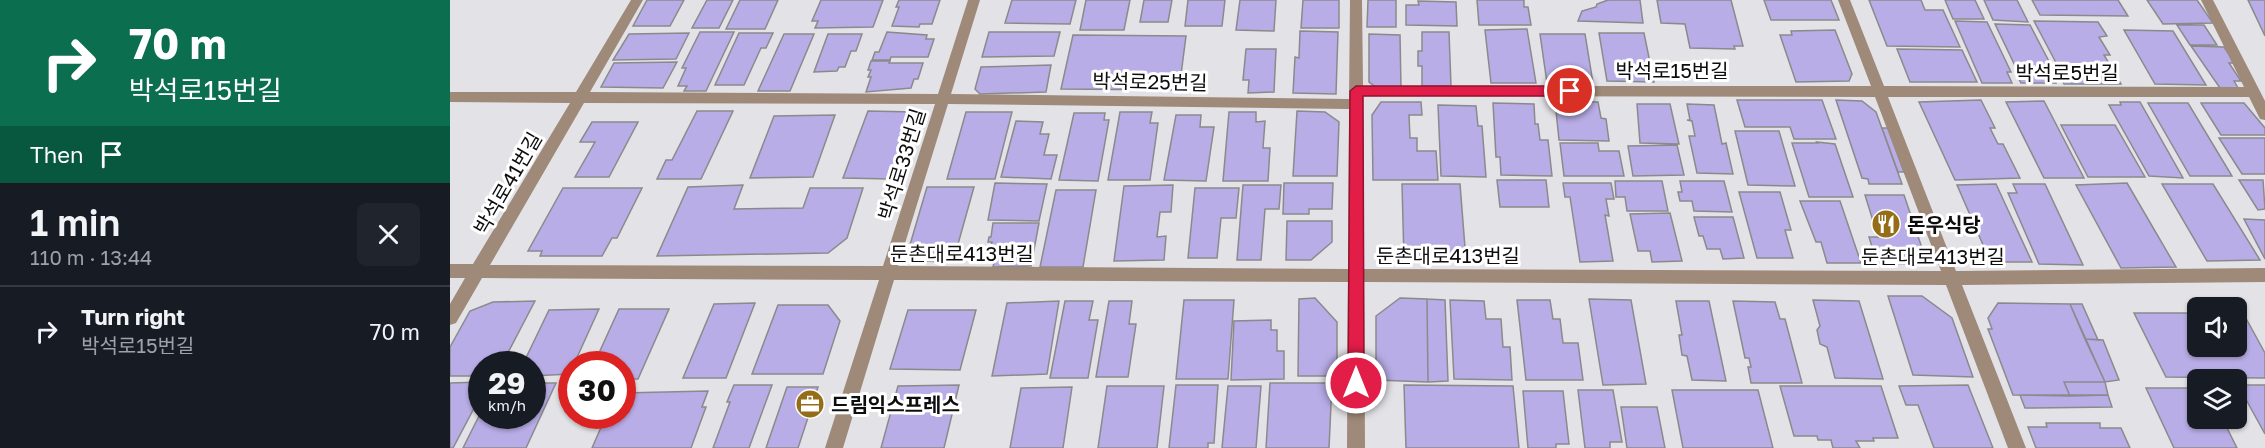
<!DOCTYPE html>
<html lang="en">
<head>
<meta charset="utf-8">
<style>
	body { margin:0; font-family:"Golos Text","Noto Sans KR",sans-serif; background:#20242c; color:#f1f3f6; height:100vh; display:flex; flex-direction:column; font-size:22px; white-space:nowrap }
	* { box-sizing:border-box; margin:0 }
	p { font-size:20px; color:#9ea1a6 }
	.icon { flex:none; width:33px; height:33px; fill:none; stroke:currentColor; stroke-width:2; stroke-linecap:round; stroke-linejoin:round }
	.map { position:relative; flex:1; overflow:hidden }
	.side { display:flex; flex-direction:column; background:#171b24; width:450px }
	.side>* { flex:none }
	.hud { background:#0b6e4f; color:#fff; overflow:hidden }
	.fabs { position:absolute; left:1737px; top:297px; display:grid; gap:12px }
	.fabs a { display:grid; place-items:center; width:60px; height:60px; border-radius:9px; background:#171b24; box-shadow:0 2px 4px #0004; font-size:30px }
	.speed { position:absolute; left:18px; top:351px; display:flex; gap:12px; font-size:30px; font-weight:700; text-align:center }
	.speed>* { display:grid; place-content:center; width:78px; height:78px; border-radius:50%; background:#171b24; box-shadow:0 2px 4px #0004; line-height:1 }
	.speed small { font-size:15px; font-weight:400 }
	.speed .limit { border:9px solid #d22; background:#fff; color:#111 }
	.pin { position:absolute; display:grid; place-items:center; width:51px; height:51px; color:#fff; margin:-26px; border:3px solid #fff; border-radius:50%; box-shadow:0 2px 6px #0007 }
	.me { position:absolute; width:66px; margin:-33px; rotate:0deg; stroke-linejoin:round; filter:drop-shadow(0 0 4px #0008) }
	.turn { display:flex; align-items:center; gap:21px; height:126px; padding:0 30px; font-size:27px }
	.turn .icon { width:78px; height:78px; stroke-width:2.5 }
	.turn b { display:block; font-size:42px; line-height:51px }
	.then { display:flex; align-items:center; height:57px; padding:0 30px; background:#0003; gap:12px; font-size:22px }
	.round { display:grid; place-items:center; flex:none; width:63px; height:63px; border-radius:9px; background:#20242c }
	.summary { display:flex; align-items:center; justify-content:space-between; height:102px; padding:0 30px }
	h1 { font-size:36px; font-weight:600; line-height:45px }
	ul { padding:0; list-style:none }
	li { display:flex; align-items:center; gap:18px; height:90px; padding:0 30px; border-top:2px solid #363941 }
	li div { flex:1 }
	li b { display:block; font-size:22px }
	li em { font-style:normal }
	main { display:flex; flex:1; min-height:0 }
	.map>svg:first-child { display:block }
</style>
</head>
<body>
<main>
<section class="side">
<div class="hud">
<div class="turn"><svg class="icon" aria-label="right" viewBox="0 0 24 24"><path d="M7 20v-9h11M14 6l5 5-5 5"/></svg><div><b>70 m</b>박석로15번길</div></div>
<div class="then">Then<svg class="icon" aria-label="arrive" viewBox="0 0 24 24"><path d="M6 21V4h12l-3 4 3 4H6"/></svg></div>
</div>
<div class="summary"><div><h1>1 min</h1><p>110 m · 13:44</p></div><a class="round"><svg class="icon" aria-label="close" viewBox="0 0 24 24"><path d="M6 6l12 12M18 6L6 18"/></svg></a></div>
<ul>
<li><svg class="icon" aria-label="right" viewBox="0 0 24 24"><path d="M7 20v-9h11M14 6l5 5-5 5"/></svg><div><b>Turn right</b><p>박석로15번길</p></div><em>70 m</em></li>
</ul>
</section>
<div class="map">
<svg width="1815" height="448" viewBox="0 0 1815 448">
	<rect width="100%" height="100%" fill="#e3e3e7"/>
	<path fill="#b8ade6" stroke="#8a8a8d" stroke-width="1.5" d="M197,0H234L220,26H183Z
		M257,0H283L269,28H242Z
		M290,0H328L315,29H276Z
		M371,0H433L423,27L365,28L368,21H362Z
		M449,0H490L482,24H470L469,27L442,26L449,7H446Z
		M562,0H626L620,24L555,23Z
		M636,0H680L674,30H630Z
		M694,0H722L718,22H690Z
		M738,0H775L772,26H735Z
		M790,0H826L824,31L786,30Z
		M853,0H889V28H851Z
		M918,0H946V27H917Z
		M1027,0H1074V7H1078L1081,25H1029Z
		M1158,0H1190L1193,23L1128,21L1132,11L1146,7L1147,4Z
		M1207,0H1281L1293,46H1284L1285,49L1240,48L1235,24L1211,23Z
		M1314,0H1381L1389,20H1321Z
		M1419,0H1471L1475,10H1493L1510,47L1437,46Z
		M1495,0H1525L1534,19H1503Z
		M1534,0H1567L1578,22L1543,20Z
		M1582,0H1668L1678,16L1590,15Z
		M1697,0H1747L1763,23L1713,24Z
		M1798,0H1815V36Z
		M968,1L1006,2L1007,26L956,25V5H969Z
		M1505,21L1537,22L1561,72H1557L1562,83H1532Z
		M1584,21L1648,22L1657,36L1649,37L1660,55H1654L1671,84H1614L1608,73L1612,74Z
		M1545,24L1580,25L1604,71H1600L1606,83H1571L1565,72H1568Z
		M1727,25H1754L1767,45H1740Z
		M1077,29L1086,83H1041L1035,30Z
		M1385,30L1402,74L1399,81L1346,82L1330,35H1342L1341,31Z
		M1674,30L1723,31L1756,85L1705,84Z
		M850,31L888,32L886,94L843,93L845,57L849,58Z
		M250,32H284L256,91H234L237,86H228L236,68H232Z
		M437,32L477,35L476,39H484L478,57H441L440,60H422L425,52H429Z
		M539,32H610L604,56L532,57Z
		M972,32H999L1001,86H972V66H968V51H972Z
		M239,33L226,59L163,60L179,34Z
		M289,33H323L316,48H311L294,85H265Z
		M1149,33H1194L1204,82L1157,81Z
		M334,34H364L340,91H308Z
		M378,34H412L406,51H401L395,67H389L387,71L364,72Z
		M919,34L950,35L951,88H927L919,82Z
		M1090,34H1135L1143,83H1097Z
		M623,35L736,36L729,90L611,89Z
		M1741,46L1774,47L1785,63H1779L1791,81H1784L1788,88H1770Z
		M796,49H826L824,92L798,93L799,80H793Z
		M1447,49L1512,50L1527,82H1460Z
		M421,61H440L439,63H473L468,79H464L461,88L416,92L421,77H418L421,70H418Z
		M227,62L213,88L151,87L164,63Z
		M601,65L596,92L530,94L525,89L531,67Z
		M1287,100H1372L1386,139H1344L1340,127H1295Z
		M1386,100L1412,101L1426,112L1452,184H1419L1418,179L1412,178Z
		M1531,100L1545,128H1540L1548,144H1553L1570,178L1505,180L1469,102Z
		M1105,101L1148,102L1151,118L1156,119L1159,141L1109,140Z
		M1594,101L1634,178H1594L1556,102Z
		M931,102H971L972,115H959L960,138H967V151H986L988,180H923L922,115Z
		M1670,102H1690L1733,178L1699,176L1659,105H1671Z
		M1043,103L1084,104L1085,124H1088L1090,140H1098L1102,176L1051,175L1050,157H1046Z
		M1698,103H1738L1782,176H1740Z
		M1751,103H1794L1815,128V135H1771Z
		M1187,104H1220L1229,144L1190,143Z
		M1237,104L1264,105L1272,144L1276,143L1283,174L1247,173L1239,136H1245L1242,121L1237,120H1240Z
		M988,105L1026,106L1028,126H1032L1036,177L991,176Z
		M247,111H283L251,179H207L216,160H222Z
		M418,111L465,112L441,179L393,178Z
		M847,111L875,112L889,122L887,176H843Z
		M516,112H562L545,179H497Z
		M670,112H702L700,123H708L700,180H658Z
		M779,112H806V122L815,121L813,148H820L818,181H773Z
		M624,113H655L654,120H659L648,181L609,180Z
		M385,115L363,177L300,178L324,116Z
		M726,115H751L750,127H764L756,181L714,180Z
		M566,121L593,122L590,134H599L594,155H607L601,179L551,177Z
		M142,122H188L159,177H125L145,142H130Z
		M1611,125H1665L1695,177H1638Z
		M1432,128H1438L1454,172H1448Z
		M1285,131H1329L1345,186L1298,185Z
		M1769,138H1815V174H1792Z
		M1367,142L1385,144L1403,197H1359L1342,143H1368Z
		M1110,143H1148L1149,151H1169L1174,176H1114Z
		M1227,145L1234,175L1183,176L1178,146Z
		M1047,180H1096L1099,207H1050Z
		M1789,180H1813L1815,209L1808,210Z
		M1165,181H1212L1218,211H1177L1175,197H1166Z
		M1230,181H1274L1282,212L1244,211L1242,201H1230L1228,192H1232Z
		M545,183L597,184L589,221L538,220Z
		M834,183H883L882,209H859V214H833Z
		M1113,183H1161L1164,199H1156L1159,216L1155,215L1163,261L1130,262L1120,197H1115Z
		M1677,183L1726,267L1671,268L1626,185Z
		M952,184H1010L1016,260H954Z
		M1546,184L1582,262H1549L1537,254L1507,185Z
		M1563,184H1595L1633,265L1589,264L1558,193H1567Z
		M1712,184H1763L1810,260L1757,261Z
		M293,185L284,209L353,208L360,188H413L397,238L378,253L207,256L238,187Z
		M723,185L721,212H710L707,237L716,236L714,260L664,261L674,186Z
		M793,185H831L829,209H815L811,260H787Z
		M477,187H524L503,262L471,261L459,248Z
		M113,188H192L167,238H162L152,256H90L92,251H78Z
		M745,188H789L786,218H771L767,258H738Z
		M606,190H646L633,267H590Z
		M1289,192H1330L1341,230H1335L1343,258H1307Z
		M1415,195H1454L1471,245L1457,264L1427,263L1419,237H1428Z
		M1350,201H1390L1411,263H1377L1371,242H1366Z
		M1220,213L1232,261L1202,262L1200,251H1188L1180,214Z
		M1244,217H1283L1294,258L1273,259L1270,249H1257L1253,236H1249Z
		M1794,219L1815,220V259Z
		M837,221H882V242L861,260H836Z
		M543,223H589L581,266L543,267L545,258H538L542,242H538L539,237H541Z
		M1438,296H1472L1502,318L1523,377L1463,375Z
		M865,298L887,322V376H848L849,299Z
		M950,298L977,299L978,382L926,380V316Z
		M977,299L995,300L998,381L978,382Z
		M1139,299L1181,300L1196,384L1153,385Z
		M734,300H784L778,379H726Z
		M1000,300L1034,301L1036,319H1051L1053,347H1060L1062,380L1004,379Z
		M1067,300H1100L1103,319H1110L1113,343H1128L1133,380H1076Z
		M1363,300L1409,301L1433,379L1385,378L1377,347L1370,344L1367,330L1370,326Z
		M85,301L52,364H32V376H0V347L20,311L43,302Z
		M609,301L597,374L542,376L557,303Z
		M615,301H643L639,320H648L638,378H600Z
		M659,301H682L679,324H686L678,377H646Z
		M1226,301H1259L1276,381L1242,380L1237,356L1232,355L1229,335H1232Z
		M1283,301L1325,302L1330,319H1335L1352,383H1301L1298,367H1301L1299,358H1295Z
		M305,303L276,378H233L264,304Z
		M1548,303L1620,304L1655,382H1614L1620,396L1563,395L1538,329H1542L1538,318Z
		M1620,304H1632L1648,340L1635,339Z
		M328,305H378L390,321L373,374H302Z
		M149,309L124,364H122L120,374L82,376V364H73L99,310Z
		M169,309H219L188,379H172V364H144Z
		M458,310H526L510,370L440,369Z
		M1684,313H1748V346H1786V313H1793L1815,353V378L1716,377Z
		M821,320V330H827V351H834V379L781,380L784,321Z
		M1635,339L1653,340L1669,380L1655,382Z
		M32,382V393L3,448H0V383Z
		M1614,382H1655L1658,395L1620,396Z
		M82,383H106L76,448H13L32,410V416H82Z
		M820,383H882L879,448H816Z
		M284,385H322L299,448H263L280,402H277Z
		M509,385L494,448H431L448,386Z
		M726,385H768L764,443H758V448H719Z
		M954,385L1063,386L1069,448H956Z
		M1518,385L1543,448H1484L1468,405H1456L1449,386Z
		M1788,385H1815V434Z
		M657,386H714L707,448H648Z
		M778,386H811L806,448H772Z
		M1330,386H1431L1448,438H1423L1424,441H1406L1410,448H1383L1381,440H1368L1367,436H1344Z
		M337,387H368L348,448H316Z
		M622,387L613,448H560L571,388Z
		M1696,388H1748V418H1772L1787,448H1724Z
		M1128,390H1163L1172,442H1160V448H1135Z
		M1222,390H1308L1323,448H1233Z
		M258,391L252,407H256L241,448H142L156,416H172V393Z
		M1073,391H1113L1119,444H1106V448H1078Z
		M1570,395H1658L1662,407L1575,408Z
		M1171,407H1207L1215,448H1177Z
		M1596,423H1650V428H1671L1680,448H1586L1578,427H1597Z"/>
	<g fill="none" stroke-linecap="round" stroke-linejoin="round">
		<path fill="#9f8979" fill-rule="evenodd" d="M181,0H193L140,92L488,94L518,0H530L501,94L899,99L900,0H912L913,86H1421L1388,0H1400L1434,86L1794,87L1751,0H1763L1815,101V120L1810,119L1799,97H1438L1506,271L1815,268V282L1512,285L1576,448H1558L1496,285L914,282L915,448H897L898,282L444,280L393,448H375L429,280L32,278L6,323L0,325V304L15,278H0V264H23L120,103L0,102V92H126ZM913,96L1425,97L1491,271L914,269ZM134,103L485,104L433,266L40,265ZM498,104L899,109L898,269L448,266Z"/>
	</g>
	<path fill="#e11d48" stroke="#92132f" stroke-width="1.5" d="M906,86H1120L1127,91L1120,96H913L914,383L911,388L906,390L901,388L898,383L900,91Z"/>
	<defs>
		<g id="restaurant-disc" transform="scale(1.5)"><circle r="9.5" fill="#946d16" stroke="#fff"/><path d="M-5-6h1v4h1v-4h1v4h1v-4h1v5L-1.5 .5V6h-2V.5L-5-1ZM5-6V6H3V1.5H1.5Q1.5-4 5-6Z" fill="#fff"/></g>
		<g id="office-disc" transform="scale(1.5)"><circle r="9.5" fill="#946d16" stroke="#fff"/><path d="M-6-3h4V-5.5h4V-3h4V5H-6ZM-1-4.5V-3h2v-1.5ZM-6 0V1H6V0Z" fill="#fff"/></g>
	</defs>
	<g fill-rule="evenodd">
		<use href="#restaurant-disc" x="1436" y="224"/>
		<use href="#office-disc" x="360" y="404"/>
	</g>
	<g text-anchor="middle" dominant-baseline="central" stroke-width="6" stroke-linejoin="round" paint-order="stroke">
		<g font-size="20" fill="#0d0d0e" stroke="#fff">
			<text x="1222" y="70">박석로15번길</text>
			<text x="1617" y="72">박석로5번길</text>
			<text transform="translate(700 81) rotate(1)">박석로25번길</text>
			<text transform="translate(451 164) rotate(-73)">박석로33번길</text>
			<text transform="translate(57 183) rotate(-60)">박석로41번길</text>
			<text x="512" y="253">둔촌대로413번길</text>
			<text x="998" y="255">둔촌대로413번길</text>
			<text x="1483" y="256">둔촌대로413번길</text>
		</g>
		<g font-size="20" font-weight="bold" fill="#0d0d0e" stroke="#fff" text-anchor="start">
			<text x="1457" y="224">돈우식당</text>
			<text x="381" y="404">드림익스프레스</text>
		</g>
	</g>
</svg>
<div class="fabs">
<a><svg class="icon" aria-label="sound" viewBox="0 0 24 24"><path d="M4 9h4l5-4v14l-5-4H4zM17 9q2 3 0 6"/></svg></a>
<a><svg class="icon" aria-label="layers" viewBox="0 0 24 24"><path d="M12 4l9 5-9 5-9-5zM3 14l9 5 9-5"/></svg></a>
</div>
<div class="speed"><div>29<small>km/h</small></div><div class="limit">30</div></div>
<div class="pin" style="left:1120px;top:91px;background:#d93025"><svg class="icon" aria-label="arrive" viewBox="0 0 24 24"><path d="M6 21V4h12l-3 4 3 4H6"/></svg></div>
<svg class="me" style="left:906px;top:383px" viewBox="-20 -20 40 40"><circle r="17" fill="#e11d48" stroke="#fff" stroke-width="3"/><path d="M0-11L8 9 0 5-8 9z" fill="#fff"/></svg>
</div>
</main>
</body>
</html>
